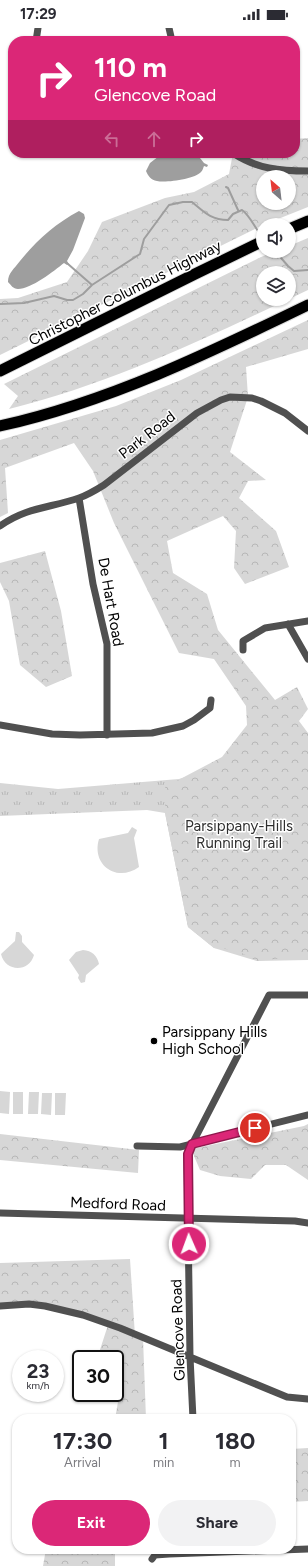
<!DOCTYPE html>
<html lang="en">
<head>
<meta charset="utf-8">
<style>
	body { margin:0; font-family:Figtree,sans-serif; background:#f2f2f3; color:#2b2b33; height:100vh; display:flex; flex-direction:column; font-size:15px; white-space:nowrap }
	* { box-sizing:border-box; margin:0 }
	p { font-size:13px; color:#7c7c81 }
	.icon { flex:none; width:22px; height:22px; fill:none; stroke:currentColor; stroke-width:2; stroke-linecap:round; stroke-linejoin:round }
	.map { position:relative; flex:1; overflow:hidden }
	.sheet { position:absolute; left:12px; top:1386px; width:284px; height:140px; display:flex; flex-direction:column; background:#fff; border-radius:16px; box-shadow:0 1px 3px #0004 }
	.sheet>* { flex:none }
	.hud { position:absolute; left:8px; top:8px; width:292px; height:122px; border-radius:16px; box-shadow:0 1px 3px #0004; background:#db2777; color:#fff; overflow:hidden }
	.needle { width:26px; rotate:332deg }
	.fabs { position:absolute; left:256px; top:142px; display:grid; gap:8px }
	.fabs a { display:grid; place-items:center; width:40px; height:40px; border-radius:50%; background:#fff; box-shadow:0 1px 3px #0004; font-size:20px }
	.speed { position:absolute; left:12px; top:1322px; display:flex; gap:8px; font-size:20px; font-weight:700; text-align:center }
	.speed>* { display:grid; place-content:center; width:52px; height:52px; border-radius:50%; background:#fff; box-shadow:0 1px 3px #0004; line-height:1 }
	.speed small { font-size:10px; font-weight:400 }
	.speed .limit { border:2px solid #111; border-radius:6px; background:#fff; color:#111 }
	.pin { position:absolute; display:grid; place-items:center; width:34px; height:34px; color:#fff; margin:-17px; border:2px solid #fff; border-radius:50%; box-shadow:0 1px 4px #0007 }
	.me { position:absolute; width:44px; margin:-22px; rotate:358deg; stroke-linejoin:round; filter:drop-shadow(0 0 3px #0008) }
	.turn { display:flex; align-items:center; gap:14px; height:84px; padding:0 20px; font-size:18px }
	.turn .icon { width:52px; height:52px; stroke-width:2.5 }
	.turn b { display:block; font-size:28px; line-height:34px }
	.lanes { display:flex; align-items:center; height:38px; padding:0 20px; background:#0003; justify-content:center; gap:20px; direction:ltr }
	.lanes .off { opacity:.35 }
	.eta { display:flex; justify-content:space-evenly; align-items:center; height:68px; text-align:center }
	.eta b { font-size:24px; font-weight:700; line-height:28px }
	.primary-button { display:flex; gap:8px; margin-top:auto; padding:8px 20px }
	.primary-button a { flex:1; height:46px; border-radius:24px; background:#db2777; color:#fff; font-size:16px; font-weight:700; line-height:46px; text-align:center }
	.primary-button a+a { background:#f2f2f3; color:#2b2b33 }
	.status { display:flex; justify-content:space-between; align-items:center; height:28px; padding:0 20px; background:#fff; direction:ltr }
	.status svg { height:11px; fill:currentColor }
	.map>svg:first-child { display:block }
</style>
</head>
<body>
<div class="status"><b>17:29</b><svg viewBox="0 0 49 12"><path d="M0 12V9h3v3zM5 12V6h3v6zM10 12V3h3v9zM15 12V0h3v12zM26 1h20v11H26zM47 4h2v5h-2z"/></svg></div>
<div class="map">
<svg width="308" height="1538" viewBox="0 0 308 1538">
	<defs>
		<pattern id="grass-tufts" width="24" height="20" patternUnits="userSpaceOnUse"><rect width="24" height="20" fill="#d7d7d7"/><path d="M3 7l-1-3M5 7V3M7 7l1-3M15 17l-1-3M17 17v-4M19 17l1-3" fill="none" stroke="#b7b7b7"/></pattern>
		<pattern id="forest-crowns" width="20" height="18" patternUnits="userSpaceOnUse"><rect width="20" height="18" fill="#d7d7d7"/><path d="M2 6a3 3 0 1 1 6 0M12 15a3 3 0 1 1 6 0" fill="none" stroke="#b7b7b7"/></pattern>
	</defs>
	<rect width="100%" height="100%" fill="#fff"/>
	<path fill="url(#grass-tufts)" d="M233,735L308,749V932L257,933L214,920L188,899L165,785L147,782L0,788V755L58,761L179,751Z"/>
	<path fill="url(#forest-crowns)" fill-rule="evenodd" d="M308,110V179L263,197L0,327V271L18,270L67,254L88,223L102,194L165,170L194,164L229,146L233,125H295V111ZM263,149H289V175H263Z
		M308,210V262C211,308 114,355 9,381L18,368L4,356L261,229L276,223H289V218ZM263,245H289V271H263Z
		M308,292V321L246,339L248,369L230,424L266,452L248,453L239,470L276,503L289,539L245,556L234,540L236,503L223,488L167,513L173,545L207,566L218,602L275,672L297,659L308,681L299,693L308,705V927L257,933L236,922L214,920L188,899L165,785V759L222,729L247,697L246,678L214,631L179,625L114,495L93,443L74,415L5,440L8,485L0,489V412L116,378L181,352Z
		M45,523L61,583L72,648L46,659L20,637L9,573L0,554V535Z
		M308,1096V1152L286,1137H265L251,1151L220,1148L200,1142L191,1121L304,1098Z
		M0,1106L139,1122L138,1145L0,1132Z
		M130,1231L135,1308L143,1310L146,1391H115L122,1351L115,1346V1331H97L108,1297L58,1279L0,1277V1235Z
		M308,1420V1473L291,1474V1421Z
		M46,1521H115V1538H43Z"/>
	<path fill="#d7d7d7" d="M132,799L137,802L134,810L139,839C117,855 91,837 99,811L128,805Z
		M16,904H19L22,908V914L34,927C29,945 5,944 1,926L15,913Z
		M83,922C92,923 97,927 99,936L86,947L85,954L81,955L78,950L79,947L69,932L76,924Z
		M0,1063L10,1064L9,1086L0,1085Z
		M13,1064H23V1086H13Z
		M29,1064H39L38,1086H28Z
		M42,1065H52L51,1087L41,1086Z
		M55,1065H66L65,1087H55Z"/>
	<path fill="#9e9e9e" d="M163,125H196L204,135L208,137L207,139L204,138C203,140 203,142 201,144C195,151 166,155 157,153C151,152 148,148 146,143L150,135Z
		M79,183L84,186L85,190L73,222L67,233L69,236L67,237L64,235C54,243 31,261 18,261C13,261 11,257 8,254C8,245 14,241 20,233C37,212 55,196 79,183Z"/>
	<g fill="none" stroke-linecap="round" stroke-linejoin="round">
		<path stroke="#9e9e9e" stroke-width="2" d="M226,159L228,160L238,182
			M275,223L288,238L294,243L308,242
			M68,236L92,257
			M0,276L24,275L54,268L67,272H73L83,266L92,257L140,226L144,211L169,177L183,174H192C204,184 211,192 228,192L233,186L242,182C249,187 253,196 258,203"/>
		<g stroke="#dbdbdb" stroke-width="13">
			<path id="highway" d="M289,201L308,193
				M0,343L195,246L263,213
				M0,398C108,374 209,325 308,277"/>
		</g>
		<path stroke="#505050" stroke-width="7" d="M169,0L172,13
			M36,13L38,0
			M233,125C257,141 280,143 308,143
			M79,470L93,556L107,616V707
			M0,498C27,479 50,480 79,470C88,467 96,462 104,457L197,385L221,372L230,369L252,370L261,373L285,385L308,403
			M288,596L308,631
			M243,622V613L265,600L308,593
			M0,697L52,706L80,707L152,705L183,698L194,692L210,680L211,672
			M137,1118L180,1119L308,1087
			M0,1185L295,1193L308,1195
			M0,1278L29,1276L45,1278L83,1287L120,1300L287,1369L308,1371
			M193,1391L190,1329L187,1126L269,967H308
			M152,1531L155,1527L169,1526L308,1521"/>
		<use href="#highway" stroke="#000" stroke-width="11"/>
	</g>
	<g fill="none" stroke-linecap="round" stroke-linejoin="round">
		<g stroke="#8e194d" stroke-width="10">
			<path id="route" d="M189,1216L188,1126L192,1116L255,1100"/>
		</g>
		<use href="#route" stroke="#db2777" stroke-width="7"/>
	</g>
	<circle fill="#000" stroke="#fff" stroke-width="1.5" cx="154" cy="1013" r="4"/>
	<g text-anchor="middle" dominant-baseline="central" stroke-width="3" stroke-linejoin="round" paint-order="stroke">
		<g font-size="15" fill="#000" stroke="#fff">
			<text transform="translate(125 265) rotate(-27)">Christopher Columbus Highway</text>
			<text transform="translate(147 407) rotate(-38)">Park Road</text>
			<text transform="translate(111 574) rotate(80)">De Hart Road</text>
			<text transform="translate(118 1176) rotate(2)">Medford Road</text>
			<text transform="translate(178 1302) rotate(-92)">Glencove Road</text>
		</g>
		<g font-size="15" fill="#2e2e2e" stroke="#fff">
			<text x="239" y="798">Parsippany-Hills<tspan x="239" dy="17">Running Trail</tspan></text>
		</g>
		<g font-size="15" fill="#000" stroke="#fff" text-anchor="start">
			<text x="162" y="1004">Parsippany Hills<tspan x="162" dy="17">High School</tspan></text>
		</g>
	</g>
</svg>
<div class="fabs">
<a><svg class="needle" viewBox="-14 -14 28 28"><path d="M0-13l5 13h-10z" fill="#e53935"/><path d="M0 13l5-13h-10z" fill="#7c7c81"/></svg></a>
<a><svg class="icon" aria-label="sound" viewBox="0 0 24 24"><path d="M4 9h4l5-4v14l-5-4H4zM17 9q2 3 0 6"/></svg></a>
<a><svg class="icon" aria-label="layers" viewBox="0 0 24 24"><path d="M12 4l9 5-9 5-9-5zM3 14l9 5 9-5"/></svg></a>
</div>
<div class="speed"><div>23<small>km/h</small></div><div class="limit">30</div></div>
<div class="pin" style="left:255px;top:1100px;background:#d93025"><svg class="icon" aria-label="arrive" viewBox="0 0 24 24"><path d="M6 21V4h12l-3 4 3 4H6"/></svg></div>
<svg class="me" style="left:189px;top:1216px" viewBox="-20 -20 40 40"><circle r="17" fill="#db2777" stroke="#fff" stroke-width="3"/><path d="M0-11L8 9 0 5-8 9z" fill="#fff"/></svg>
<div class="hud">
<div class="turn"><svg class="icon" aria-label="right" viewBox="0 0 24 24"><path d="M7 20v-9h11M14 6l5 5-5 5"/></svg><div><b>110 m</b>Glencove Road</div></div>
<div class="lanes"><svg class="icon off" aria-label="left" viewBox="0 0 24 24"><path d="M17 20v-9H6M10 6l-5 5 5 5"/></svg><svg class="icon off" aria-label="ahead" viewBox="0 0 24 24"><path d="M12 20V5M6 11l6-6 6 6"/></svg><svg class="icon" aria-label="right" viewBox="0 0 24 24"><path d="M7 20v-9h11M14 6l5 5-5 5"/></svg></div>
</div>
<section class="sheet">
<div class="eta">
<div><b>17:30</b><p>Arrival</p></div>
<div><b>1</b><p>min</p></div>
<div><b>180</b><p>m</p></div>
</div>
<div class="primary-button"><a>Exit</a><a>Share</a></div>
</section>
</div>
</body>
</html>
